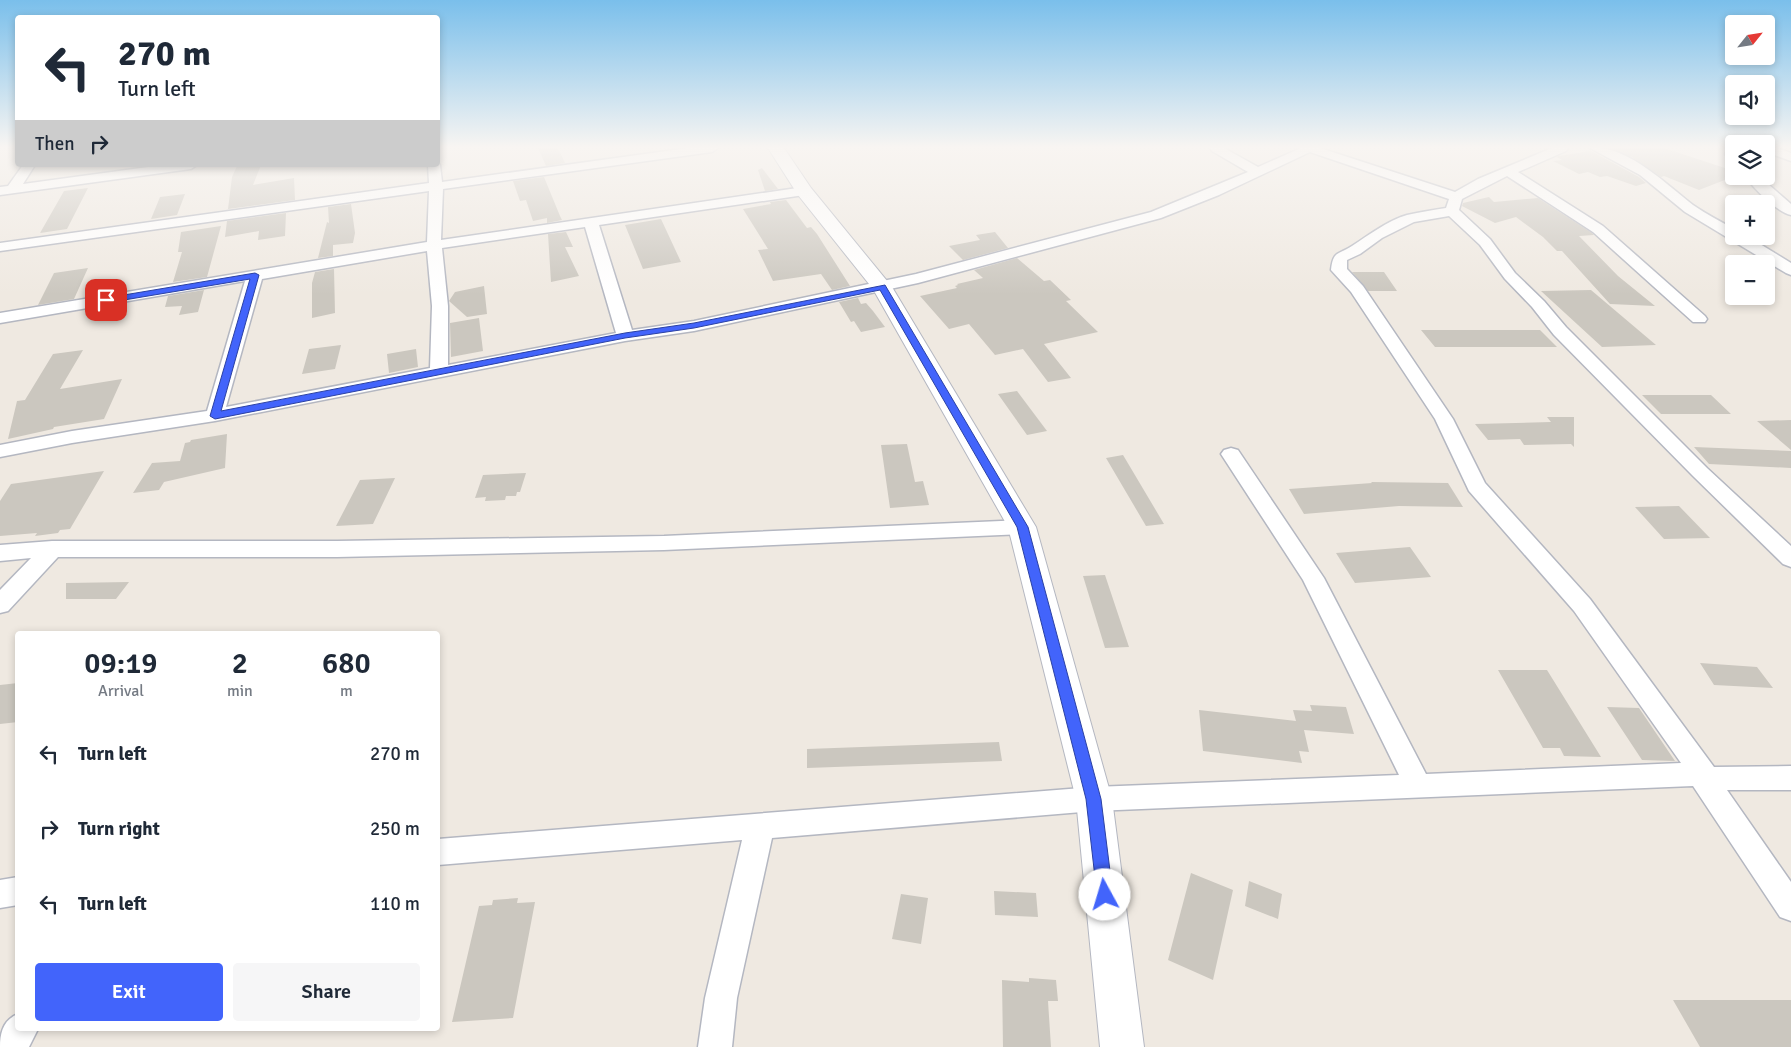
<!DOCTYPE html>
<html lang="en">
<head>
<meta charset="utf-8">
<style>
	body { margin:0; font-family:Signika,sans-serif; background:#f6f6f7; color:#1f2937; height:100vh; display:flex; flex-direction:column; font-size:19px; white-space:nowrap }
	* { box-sizing:border-box; margin:0 }
	p { font-size:16px; color:#747a83 }
	.icon { flex:none; width:28px; height:28px; fill:none; stroke:currentColor; stroke-width:2; stroke-linecap:round; stroke-linejoin:round }
	.map { position:relative; flex:1; overflow:hidden }
	.drawer { position:absolute; left:15px; top:631px; width:425px; height:400px; display:flex; flex-direction:column; background:#fff; border-radius:5px; box-shadow:0 2px 8px #0003 }
	.drawer>* { flex:none }
	.banner { position:absolute; left:15px; top:15px; width:425px; height:152px; border-radius:5px; box-shadow:0 2px 8px #0003; background:#fff; color:#1f2937; overflow:hidden }
	.needle { width:32px; rotate:60deg }
	.controls { position:absolute; left:1725px; top:15px; display:grid; gap:10px }
	.controls a { display:grid; place-items:center; width:50px; height:50px; border-radius:5px; background:#fff; box-shadow:0 2px 8px #0003; font-size:25px }
	.pin { position:absolute; display:grid; place-items:center; width:42px; height:42px; color:#fff; margin:-21px; border-radius:10px; box-shadow:0 2px 8px #0006 }
	.me { position:absolute; width:55px; margin:-28px; rotate:354deg; stroke-linejoin:round; filter:drop-shadow(0 0 4px #0008) }
	.turn { display:flex; align-items:center; gap:18px; height:105px; padding:0 20px; font-size:22px }
	.turn .icon { width:65px; height:65px; stroke-width:2.5 }
	.turn b { display:block; font-size:35px; line-height:42px }
	.then { display:flex; align-items:center; height:48px; padding:0 20px; background:#0003; gap:10px; font-size:19px }
	.eta { display:flex; justify-content:space-evenly; align-items:center; height:85px; text-align:center }
	.eta b { font-size:30px; font-weight:600; line-height:35px }
	.cta { display:flex; gap:10px; margin-top:auto; padding:10px 20px }
	.cta a { flex:1; height:58px; border-radius:5px; background:#4264fb; color:#fff; font-size:20px; font-weight:600; line-height:58px; text-align:center }
	.cta a+a { background:#f6f6f7; color:#1f2937 }
	ul { padding:0; list-style:none }
	li { display:flex; align-items:center; gap:15px; height:75px; padding:0 20px }
	li div { flex:1 }
	li b { display:block; font-size:19px }
	li em { font-style:normal }
	.map>svg:first-child { display:block }
</style>
</head>
<body>
<div class="map">
<svg width="1791" height="1047" viewBox="0 0 1791 1047">
	<rect width="100%" height="100%" fill="#efe9e1"/>
	<path fill="#cbc7bf" d="M538,148H558L565,163L546,166Z
		M1608,148H1664L1734,171L1735,176L1699,190L1664,176L1661,177L1632,157Z
		M1591,151L1639,177L1646,183L1636,186L1607,176L1600,177L1588,172L1579,174L1553,161L1562,160L1557,157L1558,156Z
		M261,165L253,185L294,178L295,200L228,209L232,177L237,166Z
		M762,168L778,189L765,191L758,170Z
		M544,177L560,216L562,220L547,223V218L533,221L526,200L520,201L513,181Z
		M88,188L67,229L40,233L64,191Z
		M185,194L177,215L151,219L160,197Z
		M1489,197L1494,202L1538,198L1592,233L1594,235L1579,236L1618,276L1655,306L1610,304L1562,251H1557L1543,237L1516,217L1495,223L1462,206L1463,203Z
		M786,200L807,228L811,227L817,234L850,286L832,290L821,274L773,281L758,250L768,249L743,209L771,204L770,202Z
		M351,204L355,233L353,243L333,245V256L318,258L327,222L329,223L328,207Z
		M286,213L285,236L258,240L259,231L225,237L227,221Z
		M661,219L681,262L643,269L625,225Z
		M221,226L207,277L173,282L182,252H178L181,232Z
		M566,232L573,247H565L579,276L551,282L548,234Z
		M995,232L1008,248L963,260L949,246L980,240L976,235Z
		M1017,258L1044,281L1050,280L1071,300L1066,301L1098,332L1044,344L1071,378L1048,382L1023,349L995,355L969,324L949,329L920,296L957,288L955,286L958,285L957,284L983,278L974,270Z
		M88,268L74,299L38,305L54,273Z
		M334,269L335,313L312,318V283L315,272Z
		M1352,272H1384L1397,291H1368Z
		M484,286L487,314L467,317L449,301L455,292Z
		M204,290L198,312L179,315L182,306L165,307L168,296Z
		M1591,290L1656,345L1602,347L1541,291Z
		M858,298L861,304L866,303L873,311L885,327L861,332L854,321L851,322L839,302Z
		M479,318L483,351L451,357L450,323Z
		M1421,330H1540L1557,347H1435Z
		M341,345L335,369L302,374L309,349Z
		M416,349L418,367L389,373L387,354Z
		M83,350L60,389L122,379L104,419L54,427L53,429L8,439L17,401L25,400L53,354Z
		M1017,391L1047,431L1027,435L998,394Z
		M1642,395H1711L1731,414H1661Z
		M1547,417H1574V447L1571,444L1524,445L1520,439L1488,440L1475,424L1551,422Z
		M1791,420V450L1757,421Z
		M227,434L225,468L164,482L159,490L133,493L152,463L180,461L185,443L190,442L191,440Z
		M907,444L915,482L923,481L929,505L890,508L881,445Z
		M1694,447L1791,451V468L1709,464Z
		M1123,455L1126,460L1164,524L1146,526L1106,458Z
		M104,471L70,529L60,530L58,533L35,536L37,533L0,536V501L11,484Z
		M526,473L520,492H517L516,496H506L505,500L485,501L486,497L475,498L483,475Z
		M395,478L373,524L336,526L360,480Z
		M1371,482L1448,483L1463,507L1399,506L1304,514L1289,489L1372,483Z
		M1679,506L1710,538L1664,539L1635,507Z
		M1410,547L1431,577L1355,583L1336,553Z
		M1105,575L1129,647L1105,648L1083,576Z
		M129,582L116,599H66V583Z
		M1700,663L1757,667L1773,688L1714,685Z
		M1498,670H1547L1601,757L1564,756L1560,748H1543Z
		M18,683V722L0,724V685Z
		M1310,705L1346,707L1354,734L1304,730L1309,752L1299,751L1302,763L1203,751L1199,710L1296,721L1293,710L1312,711Z
		M1607,707L1639,708L1675,761L1642,760Z
		M999,742L1002,761L807,768V749Z
		M1191,873L1233,890L1213,980L1168,960Z
		M1249,881L1282,894L1278,919L1245,906Z
		M994,891L1036,893L1038,917L995,915Z
		M901,894L928,898L921,944L892,939Z
		M518,898L517,903L535,902L513,1018L452,1022L479,906L492,905L493,900Z
		M1029,978L1056,980L1058,1001H1048L1051,1047H1003L1002,980L1029,982Z
		M1673,1000H1791V1047H1700Z"/>
	<g fill="none" stroke-linecap="round" stroke-linejoin="round">
		<g stroke="#b4b7c1" stroke-width="3">
			<path id="street" d="M688,148H718L712,152L443,189L441,240L804,187L809,188L811,191L809,194L804,195L599,225L632,330L694,321L916,274L1151,212L1248,172L1212,151L1210,148H1224L1258,167L1301,148H1320L1455,192L1478,179L1552,148H1568L1566,151L1518,172L1603,226L1705,316L1707,319L1705,322H1693L1593,232L1507,176L1462,199L1459,210L1490,239L1515,273L1544,301L1566,327L1707,468L1791,546V567L1783,564L1693,476L1554,335L1532,307L1505,279L1480,245L1449,216L1414,222L1382,238L1360,254L1347,260V269L1363,286L1453,419L1485,483L1590,599L1714,767L1791,766V790H1727L1791,882V921L1780,917L1693,786L1094,811L772,838L737,998L732,1047H698L705,998L742,840L438,865V839L1094,787L1399,775L1303,580L1221,454L1224,450L1231,448L1238,450L1324,578L1426,774L1681,763L1574,611L1469,491L1435,419L1351,292L1331,270C1333,250 1339,255 1352,246C1369,235 1387,221 1407,215C1420,212 1433,210 1446,208L1449,199L1310,152L1219,195L1161,218L918,283L694,331L625,341L215,421L72,443L0,457V445L72,431L207,411L245,281L0,323V313L427,242L429,191L0,251V243L429,183L428,165H438V162L440,165L442,182ZM585,227L616,333L448,365V306L442,248ZM427,251L432,306L430,368L226,407L262,279Z
				M1590,148C1626,144 1666,184 1693,205C1706,214 1720,221 1734,229V236H1747L1791,263V275L1786,273L1685,212L1640,175Z
				M1728,148H1734V162L1730,161L1725,154Z
				M1766,148H1777L1791,153V161L1766,152Z
				M23,165H35L23,184L163,165H197L191,169L0,195V187L8,186Z
				M1745,176H1759L1791,204V215C1777,212 1753,188 1745,176Z
				M1022,520L1030,522L1033,527L1030,532L1022,534L664,550L337,557H58L8,611L0,613V590L31,558L0,561V545L52,541H337L664,536Z
				M18,877V905L0,908V880Z
				M18,1014V1029H38L29,1047H0C0,1033 3,1020 18,1014Z"/>
		</g>
		<g stroke="#b4b7c1" stroke-width="2">
			<path id="secondary" d="M768,148H784L811,188L892,287L1036,527L1112,799L1144,1047H1100L1076,799L1008,527L873,289L798,195Z"/>
		</g>
		<use href="#street" fill="#fff" fill-rule="evenodd"/>
		<use href="#secondary" fill="#fff" fill-rule="evenodd"/>
	</g>
	<linearGradient id="sky" x2="0" y2="1"><stop stop-color="#7abfeb"/><stop offset="0.5" stop-color="#f8f5f2"/><stop offset="1" stop-color="#f8f5f2" stop-opacity="0"/></linearGradient>
	<rect width="1791" height="294" fill="url(#sky)"/>
	<path fill="#4264fb" stroke="#2b41a3" d="M255,273L259,275L221,411L625,333L694,323L885,285L1028,527L1101,799L1113,895L1110,900L1105,902L1099,900L1097,895L1086,799L1017,527L880,290L694,328L625,338L215,419L210,416L250,279L106,303L101,300L106,298Z"/>
</svg>
<div class="controls">
<a><svg class="needle" viewBox="-14 -14 28 28"><path d="M0-13l5 13h-10z" fill="#e53935"/><path d="M0 13l5-13h-10z" fill="#747a83"/></svg></a>
<a><svg class="icon" aria-label="sound" viewBox="0 0 24 24"><path d="M4 9h4l5-4v14l-5-4H4zM17 9q2 3 0 6"/></svg></a>
<a><svg class="icon" aria-label="layers" viewBox="0 0 24 24"><path d="M12 4l9 5-9 5-9-5zM3 14l9 5 9-5"/></svg></a>
<a>+</a>
<a>−</a>
</div>
<div class="pin" style="left:106px;top:300px;background:#d93025"><svg class="icon" aria-label="arrive" viewBox="0 0 24 24"><path d="M6 21V4h12l-3 4 3 4H6"/></svg></div>
<svg class="me" style="left:1105px;top:895px" viewBox="-20 -20 40 40"><circle r="19" fill="#fff"/><path d="M0-13L10 11 0 6-10 11z" fill="#4264fb"/></svg>
<div class="banner">
<div class="turn"><svg class="icon" aria-label="left" viewBox="0 0 24 24"><path d="M17 20v-9H6M10 6l-5 5 5 5"/></svg><div><b>270 m</b>Turn left</div></div>
<div class="then">Then<svg class="icon" aria-label="right" viewBox="0 0 24 24"><path d="M7 20v-9h11M14 6l5 5-5 5"/></svg></div>
</div>
<section class="drawer">
<div class="eta">
<div><b>09:19</b><p>Arrival</p></div>
<div><b>2</b><p>min</p></div>
<div><b>680</b><p>m</p></div>
</div>
<ul>
<li><svg class="icon" aria-label="left" viewBox="0 0 24 24"><path d="M17 20v-9H6M10 6l-5 5 5 5"/></svg><div><b>Turn left</b></div><em>270 m</em></li>
<li><svg class="icon" aria-label="right" viewBox="0 0 24 24"><path d="M7 20v-9h11M14 6l5 5-5 5"/></svg><div><b>Turn right</b></div><em>250 m</em></li>
<li><svg class="icon" aria-label="left" viewBox="0 0 24 24"><path d="M17 20v-9H6M10 6l-5 5 5 5"/></svg><div><b>Turn left</b></div><em>110 m</em></li>
</ul>
<div class="cta"><a>Exit</a><a>Share</a></div>
</section>
</div>
</body>
</html>
